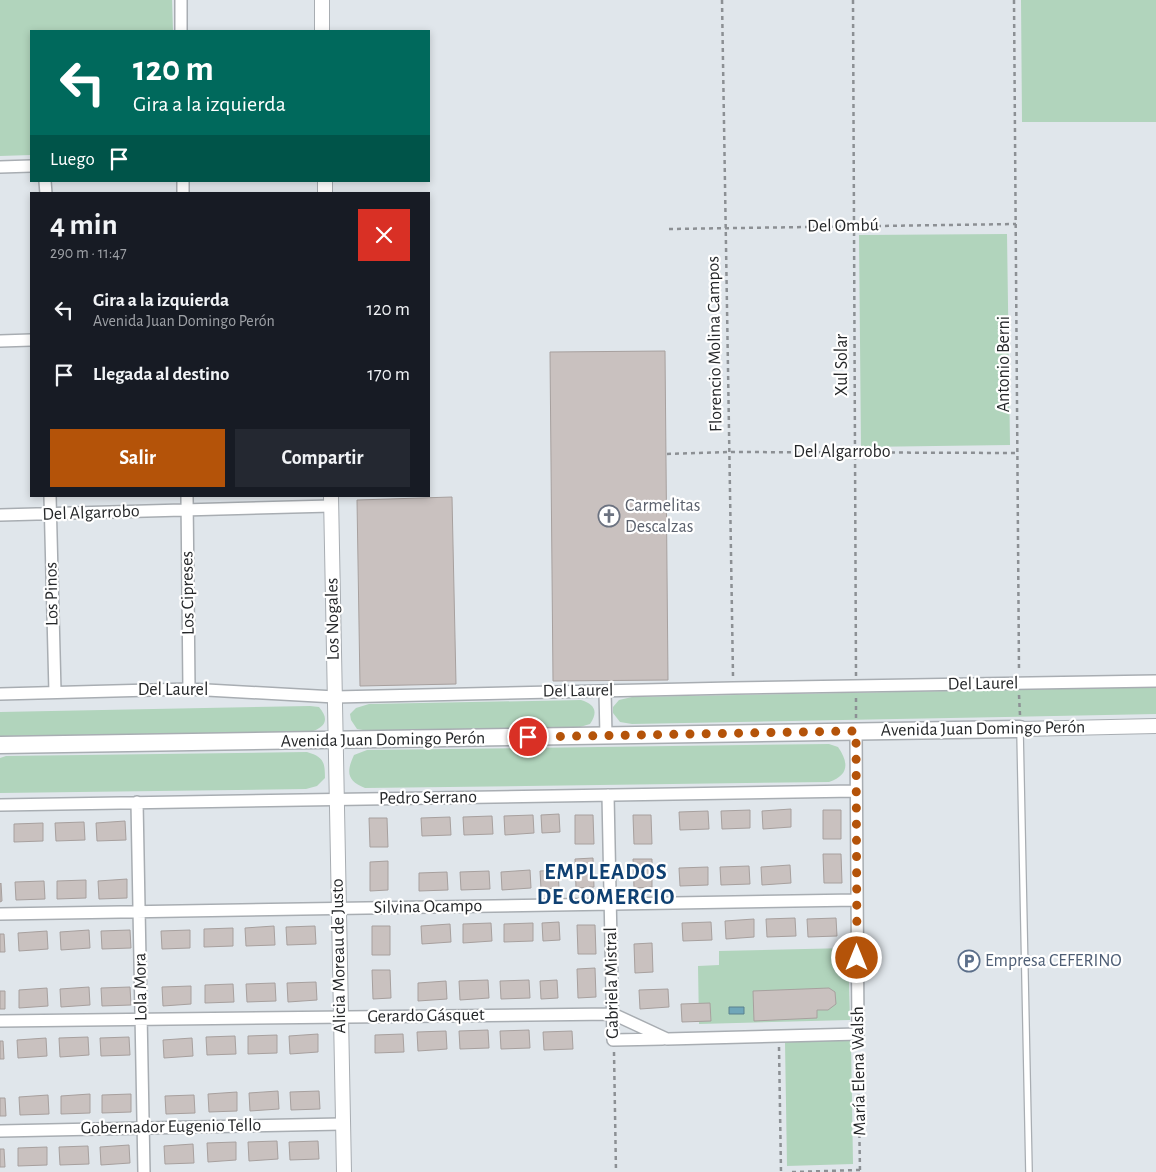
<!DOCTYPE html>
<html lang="es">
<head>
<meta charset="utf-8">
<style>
	body { margin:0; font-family:"Alegreya Sans",sans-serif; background:#242831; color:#f1f3f6; height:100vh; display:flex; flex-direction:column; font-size:19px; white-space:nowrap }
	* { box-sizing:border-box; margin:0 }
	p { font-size:16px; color:#9ea1a6 }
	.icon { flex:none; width:28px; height:28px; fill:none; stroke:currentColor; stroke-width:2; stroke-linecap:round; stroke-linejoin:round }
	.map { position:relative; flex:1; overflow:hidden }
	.sheet { position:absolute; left:30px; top:192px; width:400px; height:305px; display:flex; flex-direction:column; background:#171b24; border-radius:0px; box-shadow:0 2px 8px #0003 }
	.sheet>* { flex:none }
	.guide { position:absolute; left:30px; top:30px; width:400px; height:152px; border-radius:0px; box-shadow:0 2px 8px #0003; background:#00695c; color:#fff; overflow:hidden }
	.pin { position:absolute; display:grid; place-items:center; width:42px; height:42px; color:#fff; margin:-21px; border:2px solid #fff; border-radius:50%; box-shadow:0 1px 5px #0007 }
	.me { position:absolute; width:55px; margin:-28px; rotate:0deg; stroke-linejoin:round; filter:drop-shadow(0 0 4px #0008) }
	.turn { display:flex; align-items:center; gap:18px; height:105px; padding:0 20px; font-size:22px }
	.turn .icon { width:65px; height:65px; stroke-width:2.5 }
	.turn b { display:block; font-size:35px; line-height:42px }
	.then { display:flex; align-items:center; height:48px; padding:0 20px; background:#0003; gap:10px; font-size:19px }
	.round { display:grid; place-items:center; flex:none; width:52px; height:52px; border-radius:0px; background:#242831 }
	.headline { display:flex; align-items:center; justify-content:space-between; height:85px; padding:0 20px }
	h1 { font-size:30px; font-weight:700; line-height:38px }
	.button { display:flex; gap:10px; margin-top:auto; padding:10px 20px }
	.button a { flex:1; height:58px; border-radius:0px; background:#b45309; color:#fff; font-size:20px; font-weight:700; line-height:58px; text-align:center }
	.button a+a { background:#242831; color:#f1f3f6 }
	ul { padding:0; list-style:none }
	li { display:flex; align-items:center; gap:15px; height:65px; padding:0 20px }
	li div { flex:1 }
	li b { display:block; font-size:19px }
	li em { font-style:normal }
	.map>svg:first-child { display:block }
</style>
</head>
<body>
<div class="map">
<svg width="1156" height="1172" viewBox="0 0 1156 1172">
	<rect width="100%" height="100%" fill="#e0e6eb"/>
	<path fill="#b1d4bc" d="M0,0H172L173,31H31V155L0,156Z
		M1021,0H1156V122H1022Z
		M1007,234L1010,445L861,447L859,235Z
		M1156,687V714L632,724L620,722L613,713V707L619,700L632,697Z
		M581,700C594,704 599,711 590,724L580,727L369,731L357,729L351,720L350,714L356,708L369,704Z
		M310,706L319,707C330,720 325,727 311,732L0,736V712Z
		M829,744L838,747C849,763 849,775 829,782L365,788C347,781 346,772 354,755L367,750Z
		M307,752C323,757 325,761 325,778L317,786L306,789L0,793V758L6,756Z
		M848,948L850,1020L699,1024L698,966L719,965V951Z
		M851,1040L853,1164L787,1166L785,1042Z"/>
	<path fill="#70a7b9" stroke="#5a818e" d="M729,1007H744V1014H729Z"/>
	<path fill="#c9c1bf" stroke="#a7a09e" d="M665,351L668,680L553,681L550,352Z
		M452,497L456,684L360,686L357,500Z
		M791,809V827L763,829L762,811Z
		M750,810V828L722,829L721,811Z
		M823,810H841V839H823Z
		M708,811L709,829L680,830L679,812Z
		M559,814L560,832L542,833L541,815Z
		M533,815L534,833L505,835L504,816Z
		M575,815H593L594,844H575Z
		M633,815H651L652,844H634Z
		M492,816L493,834L464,835L463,817Z
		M450,817L451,835L422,836L421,818Z
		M369,818H387L388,847H370Z
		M125,821L126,840L97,841L96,823Z
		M84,822L85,840L56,841L55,823Z
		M43,823V841L14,842V824Z
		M823,854H841L842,883H824Z
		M593,858L594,887L576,888L575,859Z
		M633,859H652V887L634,888Z
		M388,861V890L370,891V862Z
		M790,865L791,883L762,885L761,867Z
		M749,866L750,884L721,885L720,867Z
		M708,867V885L680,886L679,868Z
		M530,870L531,888L502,890L501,872Z
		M558,870L559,888L541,889L540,871Z
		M489,871L490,889L461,890L460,872Z
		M447,872L448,890L419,891V873Z
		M127,879V898L99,899L98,881Z
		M86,880V898L57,899V881Z
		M44,881L45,899L16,900L15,882Z
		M1,883L2,901L0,902V884Z
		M795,918L796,936L767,937L766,919Z
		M836,918L837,936L808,937L807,919Z
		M754,919V937L726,939L725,921Z
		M559,922L560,940L543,941L542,923Z
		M711,922L712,940L683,941L682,923Z
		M491,923L492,941L463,943V924Z
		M533,923V941L504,942V924Z
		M450,924L451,942L422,944L421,926Z
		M577,925H595L596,954H578Z
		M274,926L275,945L246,946L245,928Z
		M315,926L316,944L287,945L286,927Z
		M372,926H390V955H372Z
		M233,928V946L204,947V929Z
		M89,930L90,948L61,950L60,932Z
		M130,930L131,948L102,949L101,931Z
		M190,930V948L162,949L161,931Z
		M47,931L48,949L19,951L18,933Z
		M0,934H4L5,952H0Z
		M652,943L653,972L635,973L634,944Z
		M595,968L596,997L578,998L577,969Z
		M372,970H390L391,998L373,999Z
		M488,980L489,998L460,1000L459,981Z
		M529,980L530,998L501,999L500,981Z
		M557,980L558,998L541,999L540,981Z
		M446,981L447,999L418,1001V983Z
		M316,982L317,1000L288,1002L287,983Z
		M275,983L276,1001L247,1002L246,984Z
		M233,984L234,1002L205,1003V985Z
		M191,986V1004L163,1006L162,987Z
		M89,987L90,1005L61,1007L60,989Z
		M130,987L131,1005L102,1006L101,988Z
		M47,988L48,1006L19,1008V990Z
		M829,988L835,992L836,1004L828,1010H817V1018L754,1021L753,991Z
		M668,989L669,1007L640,1009L639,990Z
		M0,991H5V1009H0Z
		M710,1003L711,1021L682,1022L681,1004Z
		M488,1030L489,1048L460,1049L459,1031Z
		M529,1030L530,1048L501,1049L500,1031Z
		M446,1031L447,1049L418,1051L417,1032Z
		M572,1031L573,1049L544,1050L543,1032Z
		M318,1034V1052L290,1054L289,1036Z
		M403,1034L404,1052L375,1053V1035Z
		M277,1035V1053L248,1054V1036Z
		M235,1036L236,1054L207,1055L206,1037Z
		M88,1037L89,1055L60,1057L59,1038Z
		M129,1037L130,1055L101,1056L100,1038Z
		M46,1038L47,1056L18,1058L17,1040Z
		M192,1038L193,1056L164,1058L163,1040Z
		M0,1041H3L4,1059H0Z
		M278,1091L279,1109L250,1111L249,1093Z
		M319,1091L320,1109L291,1110L290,1092Z
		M237,1092V1111L209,1112L208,1094Z
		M90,1094V1113L61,1114V1096Z
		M131,1094V1112L102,1113V1095Z
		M48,1095L49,1114L20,1115L19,1097Z
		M194,1095L195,1113L166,1114L165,1096Z
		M0,1098H5L6,1116H0Z
		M277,1141L278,1159L249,1161L248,1142Z
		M318,1141L319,1159L290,1160L289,1142Z
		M236,1142V1160L208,1162L207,1143Z
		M193,1144L194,1163L165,1164L164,1146Z
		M129,1145L130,1163L101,1165L100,1147Z
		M88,1146L89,1164L60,1165L59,1147Z
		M47,1147V1165L18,1166V1148Z
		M0,1149H4L5,1167H0Z"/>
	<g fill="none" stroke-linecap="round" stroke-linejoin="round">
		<g stroke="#a8adb2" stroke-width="8">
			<path id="service" d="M1020,731L1029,1172"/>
		</g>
		<g stroke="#a8adb2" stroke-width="14">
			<path id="minor" d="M181,0V31
				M0,167L31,166
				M45,181L46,194
				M183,181V194
				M0,341L31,340
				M50,496L55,692
				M187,496L189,689
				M0,515L331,506
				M605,691L606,736
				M0,694L189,689L335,697L733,688L1156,681
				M608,795L613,1040L663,1039
				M137,802L144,1172
				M0,805L856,791
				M0,914L857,900
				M0,1021L613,1014L667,1039L858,1034L856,731
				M0,1131L342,1124"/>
		</g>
		<g stroke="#a8adb2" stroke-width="16">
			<path id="tertiary" d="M322,0V31
				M325,181V194
				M331,496L344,1172
				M1020,729L1156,726"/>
		</g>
		<g stroke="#a8adb2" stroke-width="19">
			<path id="secondary" d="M0,745L1020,729"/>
		</g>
		<path stroke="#8c9094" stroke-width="2.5" stroke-dasharray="4 4" stroke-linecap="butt" d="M722,0L733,676
			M853,0L856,676
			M1014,0L1019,672
			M669,229L1016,224
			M667,454L729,452L1017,453
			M1019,695L1020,715
			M856,718V696
			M858,1046L860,1172
			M779,1047L781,1172
			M614,1052L616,1172
			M792,1172L860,1170"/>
		<use href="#service" stroke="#fff" stroke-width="5.5"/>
		<use href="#minor" stroke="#fff" stroke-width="11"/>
		<use href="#tertiary" stroke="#fff" stroke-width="14"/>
		<use href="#secondary" stroke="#fff" stroke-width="16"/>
	</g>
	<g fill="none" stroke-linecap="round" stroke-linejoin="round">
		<path stroke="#b45309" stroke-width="9" stroke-dasharray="0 16.2" d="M528,737L856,731L857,958"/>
	</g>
	<defs>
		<g id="church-ring" transform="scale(1.125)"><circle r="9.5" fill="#fff" stroke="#6b7280" stroke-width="1.5"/><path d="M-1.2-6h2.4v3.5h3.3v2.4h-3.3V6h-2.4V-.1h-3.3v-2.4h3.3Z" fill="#6b7280"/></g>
		<g id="parking-ring" transform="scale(1.125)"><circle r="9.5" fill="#fff" stroke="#5c6f8a" stroke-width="1.5"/><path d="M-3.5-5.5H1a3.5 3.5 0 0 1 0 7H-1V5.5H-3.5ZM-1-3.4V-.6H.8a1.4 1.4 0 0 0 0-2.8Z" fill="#5c6f8a"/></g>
	</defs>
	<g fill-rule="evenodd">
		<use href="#church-ring" x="609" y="516"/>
		<use href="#parking-ring" x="969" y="961"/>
	</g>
	<g text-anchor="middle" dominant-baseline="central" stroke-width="4.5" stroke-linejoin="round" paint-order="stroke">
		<g font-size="18" fill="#252729" stroke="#fff">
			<text transform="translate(843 226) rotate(-1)">Del Ombú</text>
			<text transform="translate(715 344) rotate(-91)">Florencio Molina Campos</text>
			<text transform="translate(1004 364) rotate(-90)">Antonio Berni</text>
			<text transform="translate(842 365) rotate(-90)">Xul Solar</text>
			<text x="842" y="452">Del Algarrobo</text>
			<text transform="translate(91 513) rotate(-2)">Del Algarrobo</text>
			<text transform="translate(188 593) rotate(-91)">Los Cipreses</text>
			<text transform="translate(52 594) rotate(-91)">Los Pinos</text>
			<text transform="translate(333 619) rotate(-91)">Los Nogales</text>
			<text transform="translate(983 684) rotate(-1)">Del Laurel</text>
			<text x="173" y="690">Del Laurel</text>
			<text transform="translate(578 691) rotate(-1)">Del Laurel</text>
			<text transform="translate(983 729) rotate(-1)">Avenida Juan Domingo Perón</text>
			<text transform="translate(383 740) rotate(-1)">Avenida Juan Domingo Perón</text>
			<text transform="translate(428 798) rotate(-1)">Pedro Serrano</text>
			<text transform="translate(428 907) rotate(-1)">Silvina Ocampo</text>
			<text transform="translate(339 956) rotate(-91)">Alicia Moreau de Justo</text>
			<text transform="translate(612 983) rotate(-91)">Gabriela Mistral</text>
			<text transform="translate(141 987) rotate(-91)">Lola Mora</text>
			<text transform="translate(426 1016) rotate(-1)">Gerardo Gásquet</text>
			<text transform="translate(859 1071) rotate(-91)">María Elena Walsh</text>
			<text transform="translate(171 1127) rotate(-1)">Gobernador Eugenio Tello</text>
		</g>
		<g font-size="18" fill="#5b616d" stroke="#fff" text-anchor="start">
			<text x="625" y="506">Carmelitas<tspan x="625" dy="21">Descalzas</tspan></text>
		</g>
		<g font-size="18" fill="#4e5e75" stroke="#fff" text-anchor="start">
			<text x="985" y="961">Empresa CEFERINO</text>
		</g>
		<g font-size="22" font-weight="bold" letter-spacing="1" fill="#0f4072" stroke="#fff">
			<text x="606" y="872">EMPLEADOS<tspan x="606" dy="25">DE COMERCIO</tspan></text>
		</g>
	</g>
</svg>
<div class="pin" style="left:528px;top:737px;background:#d93025"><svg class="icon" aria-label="arrive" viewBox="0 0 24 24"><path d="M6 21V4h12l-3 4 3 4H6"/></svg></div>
<svg class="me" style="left:857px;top:958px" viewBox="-20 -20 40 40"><circle r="17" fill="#b45309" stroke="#fff" stroke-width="3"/><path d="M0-11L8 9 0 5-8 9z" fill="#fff"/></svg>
<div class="guide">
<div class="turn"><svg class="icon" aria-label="left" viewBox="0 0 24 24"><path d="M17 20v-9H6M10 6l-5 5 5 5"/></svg><div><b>120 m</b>Gira a la izquierda</div></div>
<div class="then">Luego<svg class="icon" aria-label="arrive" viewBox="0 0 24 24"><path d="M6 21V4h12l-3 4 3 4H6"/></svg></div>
</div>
<section class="sheet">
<div class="headline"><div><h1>4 min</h1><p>290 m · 11:47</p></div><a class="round" style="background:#d93025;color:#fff"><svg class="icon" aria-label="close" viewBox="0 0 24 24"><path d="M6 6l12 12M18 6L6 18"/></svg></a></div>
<ul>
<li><svg class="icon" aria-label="left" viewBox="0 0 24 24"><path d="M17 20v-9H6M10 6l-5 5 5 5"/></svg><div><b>Gira a la izquierda</b><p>Avenida Juan Domingo Perón</p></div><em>120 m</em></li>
<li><svg class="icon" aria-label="arrive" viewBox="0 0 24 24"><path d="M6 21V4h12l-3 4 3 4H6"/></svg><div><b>Llegada al destino</b></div><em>170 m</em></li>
</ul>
<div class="button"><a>Salir</a><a>Compartir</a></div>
</section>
</div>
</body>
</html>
